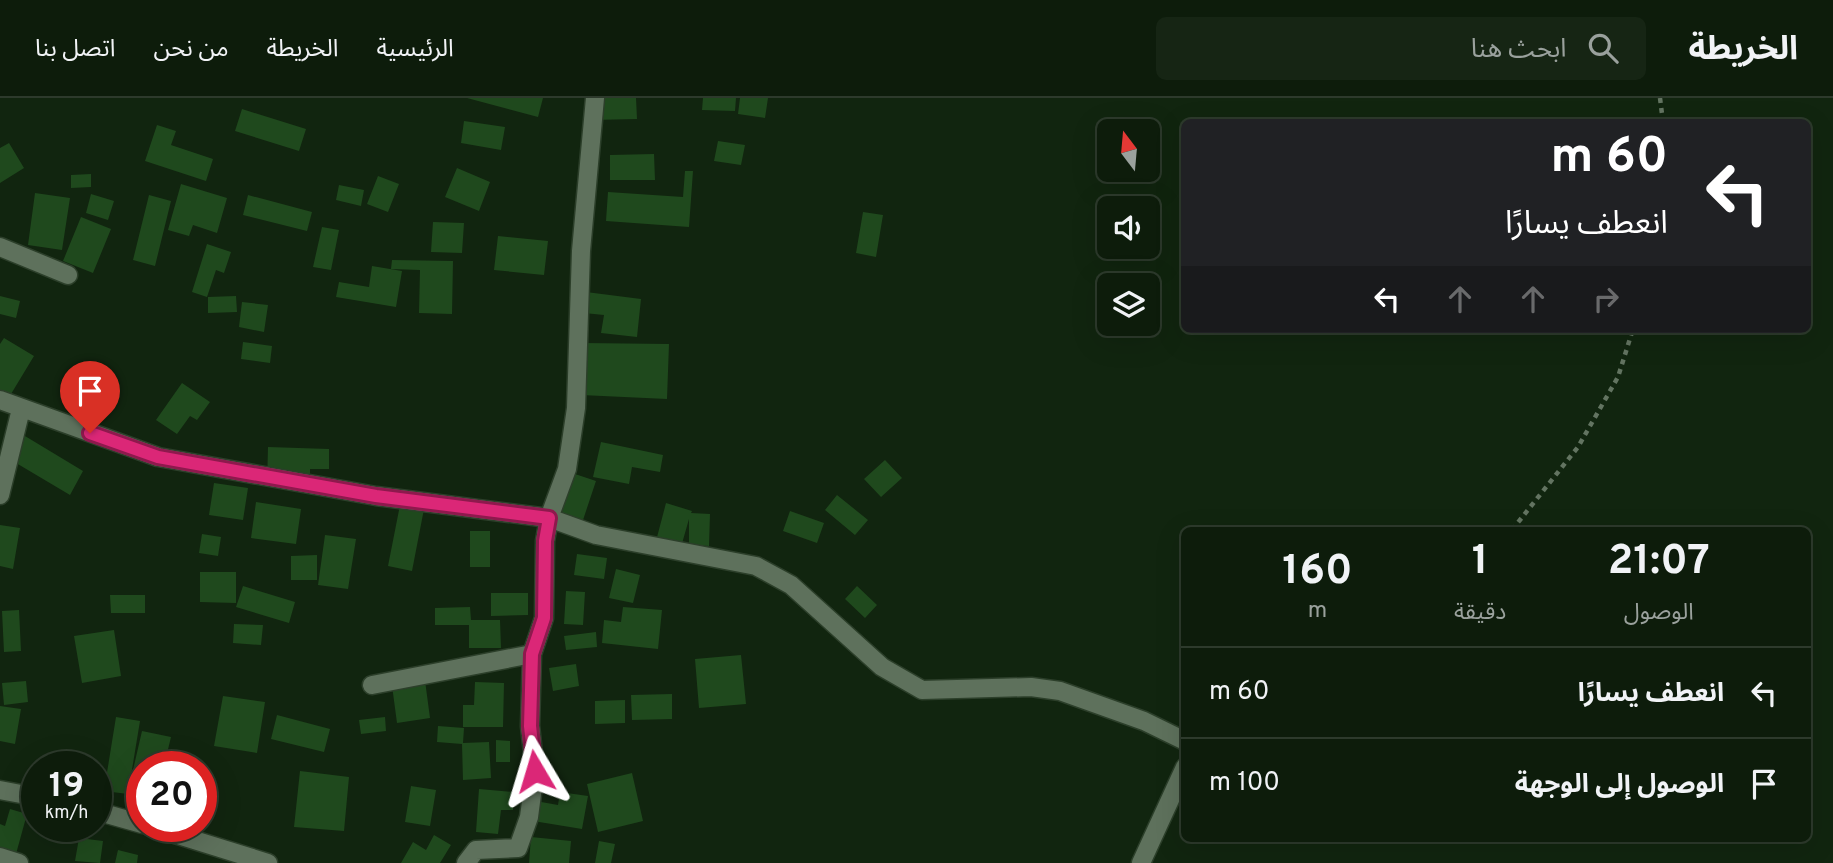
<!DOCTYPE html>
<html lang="ar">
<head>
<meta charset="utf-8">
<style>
	body { margin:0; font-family:Overpass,"Noto Sans Arabic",sans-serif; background:#162514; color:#f1f3f6; direction:rtl; height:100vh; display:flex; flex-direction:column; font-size:26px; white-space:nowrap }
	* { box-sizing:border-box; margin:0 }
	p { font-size:23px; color:#9aa19d }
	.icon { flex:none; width:38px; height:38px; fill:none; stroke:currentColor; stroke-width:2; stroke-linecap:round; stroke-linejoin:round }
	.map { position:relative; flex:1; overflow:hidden; direction:ltr }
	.sheet { position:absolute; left:1181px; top:429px; width:630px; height:315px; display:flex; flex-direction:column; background:#0d1c0b; border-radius:10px; box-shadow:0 7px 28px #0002,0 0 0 2px #2d3a2c; direction:rtl }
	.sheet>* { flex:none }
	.guide { position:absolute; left:1181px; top:21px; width:630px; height:214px; border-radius:10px; box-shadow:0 7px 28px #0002,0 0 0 2px #2d3a2c; direction:rtl; background:#202124; color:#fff; overflow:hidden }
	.needle { width:46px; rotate:344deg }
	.tools { position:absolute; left:1097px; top:21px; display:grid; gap:14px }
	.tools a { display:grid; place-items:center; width:63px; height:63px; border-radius:10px; background:#0d1c0b; box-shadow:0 7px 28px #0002,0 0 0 2px #2d3a2c; font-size:35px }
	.speed { position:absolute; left:21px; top:653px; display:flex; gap:14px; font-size:35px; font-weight:700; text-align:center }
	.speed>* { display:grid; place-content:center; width:91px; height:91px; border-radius:50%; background:#0d1c0b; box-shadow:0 7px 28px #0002,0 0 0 2px #2d3a2c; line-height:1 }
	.speed small { font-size:18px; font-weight:400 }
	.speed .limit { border:10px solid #d22; background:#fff; color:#111 }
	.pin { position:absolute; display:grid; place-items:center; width:60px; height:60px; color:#fff; margin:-72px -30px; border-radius:50% 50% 50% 0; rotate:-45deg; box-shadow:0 0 7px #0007 }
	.pin .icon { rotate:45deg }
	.me { position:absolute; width:77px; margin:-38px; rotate:353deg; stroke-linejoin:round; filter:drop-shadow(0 0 5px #0008) }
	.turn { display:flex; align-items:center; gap:24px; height:147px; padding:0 28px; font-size:32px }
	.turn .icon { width:91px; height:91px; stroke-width:2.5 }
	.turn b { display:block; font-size:49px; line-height:60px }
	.lanes { display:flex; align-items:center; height:66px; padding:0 28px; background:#0003; justify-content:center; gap:35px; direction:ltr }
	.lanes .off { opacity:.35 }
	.eta { display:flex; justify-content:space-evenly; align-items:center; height:119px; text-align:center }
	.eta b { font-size:42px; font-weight:700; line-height:49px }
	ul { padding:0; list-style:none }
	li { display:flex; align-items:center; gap:21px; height:91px; padding:0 28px; border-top:2px solid #2d3a2c }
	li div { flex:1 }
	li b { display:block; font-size:26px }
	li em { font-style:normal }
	header { display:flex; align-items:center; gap:42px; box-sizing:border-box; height:98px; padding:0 35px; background:#0d1c0b; border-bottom:2px solid #2d3a2c }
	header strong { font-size:33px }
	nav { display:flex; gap:38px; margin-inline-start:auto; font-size:24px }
	.search { width:490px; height:63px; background:#162514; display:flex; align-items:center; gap:18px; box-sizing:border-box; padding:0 24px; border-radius:10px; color:#9aa19d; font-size:26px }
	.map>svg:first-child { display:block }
</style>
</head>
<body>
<header>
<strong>الخريطة</strong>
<div class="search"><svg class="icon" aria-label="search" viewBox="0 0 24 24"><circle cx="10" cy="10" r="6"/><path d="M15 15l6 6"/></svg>ابحث هنا</div>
<nav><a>الرئيسية</a><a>الخريطة</a><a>من نحن</a><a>اتصل بنا</a></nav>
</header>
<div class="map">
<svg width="1833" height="765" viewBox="0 0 1833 765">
	<rect width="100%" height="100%" fill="#11250f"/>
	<path fill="#1f491d" d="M467,0H543L538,19Z
		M591,0H636L637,21L592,22Z
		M703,0H736L735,13L702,12Z
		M740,0H768L765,20L738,16Z
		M242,11L306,31L299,53L235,33Z
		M464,23L505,29L501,52L461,45Z
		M157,27L176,33L171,47L213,61L206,83L145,63Z
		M718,43L745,47L741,67L714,63Z
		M9,45L24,70L0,85V50Z
		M654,56L655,82H610V57Z
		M457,70L490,84L479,113L445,99Z
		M685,73H693L689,129L606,123L608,94L683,99Z
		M91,76V89L71,90V77Z
		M378,78L399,86L388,114L367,106Z
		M181,86L227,100L217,135L193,127L189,138L168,132Z
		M339,87L364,92L361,108L336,102Z
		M35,95L70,100L62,152L28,147Z
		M91,96L114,103L108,122L86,115Z
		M149,97L171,103L155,168L133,162Z
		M248,97L312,114L307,133L243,117Z
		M863,114L883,117L876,159L856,155Z
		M81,119L111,131L93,175L63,163Z
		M433,124L464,125L462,155L431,154Z
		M322,129L339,132L331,172L313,169Z
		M498,138L548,143L544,177L494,172Z
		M207,146L231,154L224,175L216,172L207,199L192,194Z
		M392,162L453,163L452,216L419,215L420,172L391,171Z
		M372,168L402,173L396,209L336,199L339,184L369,189Z
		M586,194L641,201L637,239L601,235L604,217L584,215Z
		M0,198L20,203L16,220L0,216Z
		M236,198L237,214L208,215V199Z
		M242,204L268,207L264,234L239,229Z
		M4,240L34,258L8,301L0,297V246Z
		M243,244L272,248L270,265L241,261Z
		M582,245L669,246L667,301L581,297Z
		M182,285L210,304L197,322L190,318L177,336L156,322Z
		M20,335L83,373L70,397L6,359Z
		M601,344L663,357L660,374L632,369L629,386L593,379Z
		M268,349L329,351V371H310V387L267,386Z
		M885,362L902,380L881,399L864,381Z
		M569,374L596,383L581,428L554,420Z
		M214,385L248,390L243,422L209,417Z
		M837,397L868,422L855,437L825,412Z
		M256,404L301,411L296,446L251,440Z
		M666,405L692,413L691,415L710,416L709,448L689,447V421L681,449L656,443Z
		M400,407L424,411L412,473L388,468Z
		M790,413L824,425L817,445L783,433Z
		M0,427L20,430L13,471L0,468Z
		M470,433H490V469H470Z
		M202,436L221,439L218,458L199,455Z
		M325,437L356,441L348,491L318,487Z
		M577,456L607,460L604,481L574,477Z
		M317,457V482H291V458Z
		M616,471L640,477L633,505L609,500Z
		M200,474H236V505L200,504Z
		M243,488L295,504L289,525L236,509Z
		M857,488L877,507L865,520L845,501Z
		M566,493L585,494L583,527L564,526Z
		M491,495H528V517L491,518Z
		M110,497H145V515H111Z
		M470,509L471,522H500L501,550H469V527H435V510Z
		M623,509L662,512L658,551L602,545L604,522L621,524Z
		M19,512L21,553L4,554L2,513Z
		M234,526L263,527L261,547L233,545Z
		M114,532L121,578L82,585L74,538Z
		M596,534L597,549L566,552L564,538Z
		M741,557L746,606L699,610L695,561Z
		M576,566L579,588L553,593L549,570Z
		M424,575L430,620L397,625L391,580Z
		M26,583L28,604L4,607L2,585Z
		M475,584L504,585L503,629H463V607H474Z
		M672,596V621L632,622L631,597Z
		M223,598L265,604L257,655L214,648Z
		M625,602V625L595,626V603Z
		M0,608L21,611L15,646L0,643Z
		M277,617L330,631L324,654L271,641Z
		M116,619L140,623L128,696L104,693Z
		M385,619L386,633L361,636L359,622Z
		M438,628L464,630L463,645L489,644L491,680L463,682L462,646L437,644Z
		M142,633L171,639L164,668H142V688L130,685Z
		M496,642L510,643V664H496Z
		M300,673L349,679L344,733L294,729Z
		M632,675L643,723L598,734L587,686Z
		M411,688L436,692L430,728L405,724Z
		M479,691L514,694L513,712H501L498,736L476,734Z
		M560,694L588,698L582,731L527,722L530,702L558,707Z
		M201,695L213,698L205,731L201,730Z
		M10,711L27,716L16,756L0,752V726L5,728Z
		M434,737L451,747L440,765H401L413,744L426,752Z
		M531,739L571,743L569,765H529Z
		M79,740L103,743L100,765L75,763Z
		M599,743L615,746L611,765H595Z
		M118,752L138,757L137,765H115Z"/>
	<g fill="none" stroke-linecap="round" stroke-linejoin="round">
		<g stroke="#2c3f2a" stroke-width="21">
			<path id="minor" d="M0,149L68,177
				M0,302L158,359L376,398L549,420L596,437L756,468L791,487L882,569L922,592L1031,589L1060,593L1144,623L1185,643
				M0,397L21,311
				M372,587L532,556
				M0,692L37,699
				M96,713L142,726
				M149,728L268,765
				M0,759L19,765
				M466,765L476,752L518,750L529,719L535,673L530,628L532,556L544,520L545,443L549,420L567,371L576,310L581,153L595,0
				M1141,765L1185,669"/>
		</g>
		<path stroke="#637461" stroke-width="4.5" stroke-dasharray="5 5" stroke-linecap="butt" d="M1660,0L1663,24
			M1512,432L1578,349L1618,279L1633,231"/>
		<use href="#minor" stroke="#5e715c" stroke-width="18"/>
	</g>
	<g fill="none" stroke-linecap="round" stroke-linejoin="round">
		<g stroke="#8e194d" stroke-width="18">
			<path id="route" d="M90,335L158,359L376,398L549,420L545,443L544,520L532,556L530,628L535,673"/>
		</g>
		<use href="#route" stroke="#db2777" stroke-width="12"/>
	</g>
</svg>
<div class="tools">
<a><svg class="needle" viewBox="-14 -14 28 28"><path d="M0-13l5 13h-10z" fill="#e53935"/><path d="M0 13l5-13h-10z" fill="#9aa19d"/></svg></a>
<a><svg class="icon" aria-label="sound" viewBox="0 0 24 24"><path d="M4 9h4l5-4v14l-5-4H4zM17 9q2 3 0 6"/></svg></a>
<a><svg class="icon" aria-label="layers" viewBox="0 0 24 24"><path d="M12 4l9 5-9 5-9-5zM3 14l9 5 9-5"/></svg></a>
</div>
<div class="speed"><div>19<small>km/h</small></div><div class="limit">20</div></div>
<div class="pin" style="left:90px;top:335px;background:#d93025"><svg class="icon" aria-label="arrive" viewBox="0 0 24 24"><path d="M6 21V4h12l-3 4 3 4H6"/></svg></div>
<svg class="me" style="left:535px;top:673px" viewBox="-20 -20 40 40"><path d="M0-17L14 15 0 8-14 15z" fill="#db2777" stroke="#fff" stroke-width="4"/></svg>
<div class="guide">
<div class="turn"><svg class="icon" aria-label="left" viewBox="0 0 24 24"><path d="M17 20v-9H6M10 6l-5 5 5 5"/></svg><div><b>60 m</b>انعطف يسارًا</div></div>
<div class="lanes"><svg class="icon" aria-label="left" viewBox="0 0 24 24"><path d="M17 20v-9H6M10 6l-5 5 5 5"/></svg><svg class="icon off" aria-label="ahead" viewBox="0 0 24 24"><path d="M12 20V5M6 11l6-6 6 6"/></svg><svg class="icon off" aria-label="ahead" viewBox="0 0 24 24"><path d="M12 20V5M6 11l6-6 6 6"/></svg><svg class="icon off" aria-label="right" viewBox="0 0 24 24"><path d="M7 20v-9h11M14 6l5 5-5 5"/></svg></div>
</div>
<section class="sheet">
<div class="eta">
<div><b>21:07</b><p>الوصول</p></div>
<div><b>1</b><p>دقيقة</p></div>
<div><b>160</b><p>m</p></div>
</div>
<ul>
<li><svg class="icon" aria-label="left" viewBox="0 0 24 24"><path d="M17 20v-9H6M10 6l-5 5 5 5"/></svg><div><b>انعطف يسارًا</b></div><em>60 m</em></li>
<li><svg class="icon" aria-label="arrive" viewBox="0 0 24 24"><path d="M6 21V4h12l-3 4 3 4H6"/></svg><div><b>الوصول إلى الوجهة</b></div><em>100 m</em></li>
</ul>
</section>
</div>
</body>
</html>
